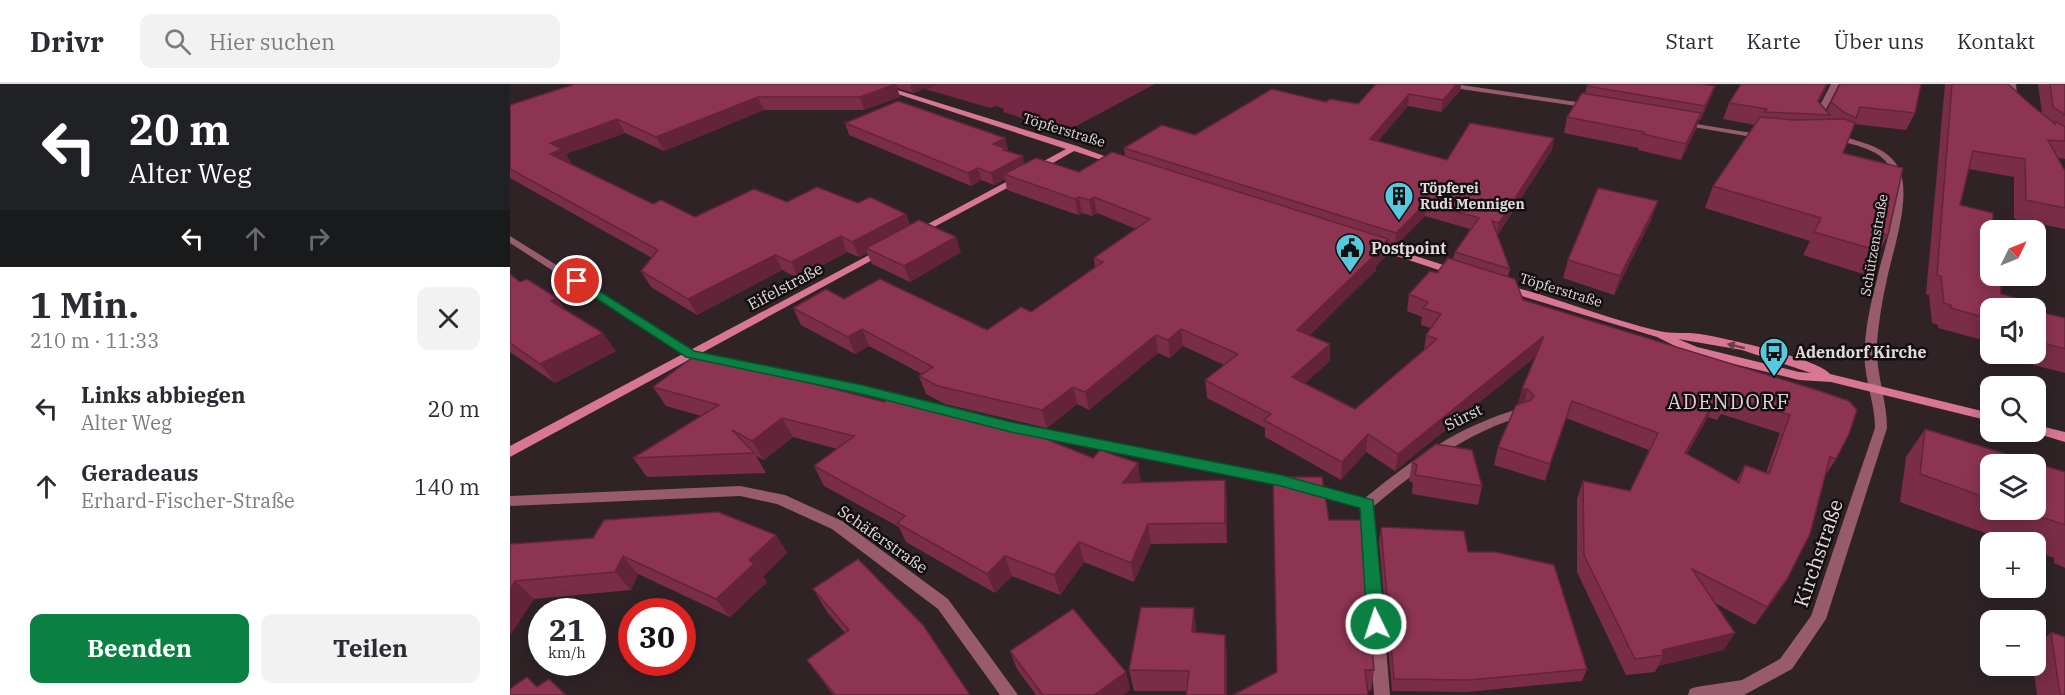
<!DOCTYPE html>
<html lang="de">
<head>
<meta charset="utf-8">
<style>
	body { margin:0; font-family:"IBM Plex Serif",serif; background:#f2f2f3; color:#2b2b33; height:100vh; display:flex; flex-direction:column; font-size:22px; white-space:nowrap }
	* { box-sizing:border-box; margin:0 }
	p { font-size:20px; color:#7c7c81 }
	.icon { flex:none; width:33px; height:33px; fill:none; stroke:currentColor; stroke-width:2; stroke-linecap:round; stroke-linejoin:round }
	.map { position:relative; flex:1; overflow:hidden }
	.panel { display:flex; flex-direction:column; background:#fff; width:510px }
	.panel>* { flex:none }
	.hud { background:#202124; color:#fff; overflow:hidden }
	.needle { width:39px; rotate:47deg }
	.buttons { position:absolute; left:1470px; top:136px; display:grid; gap:12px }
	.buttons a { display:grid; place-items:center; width:66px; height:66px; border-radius:12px; background:#fff; box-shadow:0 3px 15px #0003; font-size:30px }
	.speed { position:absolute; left:18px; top:514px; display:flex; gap:12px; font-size:30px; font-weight:700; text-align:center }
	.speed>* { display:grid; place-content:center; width:78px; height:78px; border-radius:50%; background:#fff; box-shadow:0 3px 15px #0003; line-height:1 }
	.speed small { font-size:15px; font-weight:400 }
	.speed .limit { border:9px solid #d22; background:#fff; color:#111 }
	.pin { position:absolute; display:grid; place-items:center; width:51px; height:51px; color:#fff; margin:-26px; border:3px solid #fff; border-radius:50%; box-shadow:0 2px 6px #0007 }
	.me { position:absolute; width:66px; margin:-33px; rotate:356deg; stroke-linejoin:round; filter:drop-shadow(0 0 4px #0008) }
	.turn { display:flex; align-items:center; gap:21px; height:126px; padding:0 30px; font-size:27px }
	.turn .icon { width:78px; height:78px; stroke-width:2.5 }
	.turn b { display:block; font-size:42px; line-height:51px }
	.lanes { display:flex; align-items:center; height:57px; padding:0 30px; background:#0003; justify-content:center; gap:30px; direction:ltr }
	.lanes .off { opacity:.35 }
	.round { display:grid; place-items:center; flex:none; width:63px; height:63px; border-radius:12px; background:#f2f2f3 }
	.headline { display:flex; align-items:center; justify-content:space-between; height:102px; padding:0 30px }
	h1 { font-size:36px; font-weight:800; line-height:45px }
	.button { display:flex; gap:12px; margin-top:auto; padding:12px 30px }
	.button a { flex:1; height:69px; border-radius:12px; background:#0b8043; color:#fff; font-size:24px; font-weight:800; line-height:69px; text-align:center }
	.button a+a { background:#f2f2f3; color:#2b2b33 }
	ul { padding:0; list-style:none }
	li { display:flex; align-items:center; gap:18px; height:78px; padding:0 30px }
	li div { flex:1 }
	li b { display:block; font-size:22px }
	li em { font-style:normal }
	header { display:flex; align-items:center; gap:36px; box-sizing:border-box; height:84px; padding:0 30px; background:#fff; border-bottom:2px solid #e1e1e2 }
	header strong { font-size:28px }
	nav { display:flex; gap:33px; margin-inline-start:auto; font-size:21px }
	.search { width:420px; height:54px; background:#f2f2f3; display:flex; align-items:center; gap:15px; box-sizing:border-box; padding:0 21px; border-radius:12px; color:#7c7c81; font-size:22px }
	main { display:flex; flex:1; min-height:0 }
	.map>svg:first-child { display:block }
</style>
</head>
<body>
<header>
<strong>Drivr</strong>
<div class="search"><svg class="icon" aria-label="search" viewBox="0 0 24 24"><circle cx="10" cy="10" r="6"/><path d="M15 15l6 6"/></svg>Hier suchen</div>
<nav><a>Start</a><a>Karte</a><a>Über uns</a><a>Kontakt</a></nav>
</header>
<main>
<section class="panel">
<div class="hud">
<div class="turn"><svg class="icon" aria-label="left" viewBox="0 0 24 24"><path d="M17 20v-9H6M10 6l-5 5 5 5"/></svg><div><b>20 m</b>Alter Weg</div></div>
<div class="lanes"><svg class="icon" aria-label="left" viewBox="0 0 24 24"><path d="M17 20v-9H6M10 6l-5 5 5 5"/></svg><svg class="icon off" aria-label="ahead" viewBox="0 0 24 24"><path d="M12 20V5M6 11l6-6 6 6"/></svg><svg class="icon off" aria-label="right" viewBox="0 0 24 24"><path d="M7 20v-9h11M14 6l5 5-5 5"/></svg></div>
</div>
<div class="headline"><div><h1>1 Min.</h1><p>210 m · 11:33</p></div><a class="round"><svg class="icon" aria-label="close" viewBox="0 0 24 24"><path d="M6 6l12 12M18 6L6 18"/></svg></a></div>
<ul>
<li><svg class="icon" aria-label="left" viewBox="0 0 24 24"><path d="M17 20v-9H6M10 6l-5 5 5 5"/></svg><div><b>Links abbiegen</b><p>Alter Weg</p></div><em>20 m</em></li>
<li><svg class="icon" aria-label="ahead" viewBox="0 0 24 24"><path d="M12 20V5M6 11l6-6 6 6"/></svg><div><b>Geradeaus</b><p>Erhard-Fischer-Straße</p></div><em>140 m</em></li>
</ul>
<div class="button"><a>Beenden</a><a>Teilen</a></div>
</section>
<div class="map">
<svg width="1555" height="611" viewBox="0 0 1555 611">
	<rect width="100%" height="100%" fill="#2f2326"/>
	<path fill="#722742" d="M428,0H645L555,48L493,28L494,25L486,22L480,24L415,5Z"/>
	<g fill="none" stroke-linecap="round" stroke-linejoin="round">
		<path fill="#985b6c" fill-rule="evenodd" d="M926,0H945L1080,20L1084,22L1080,24L930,2Z
			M1321,0H1329L1311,35L1304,37L1303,35Z
			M1498,0H1506L1508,22L1501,20Z
			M1168,37L1254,51L1258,53L1254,55L1171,41L1167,39Z
			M1320,50C1330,50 1341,55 1351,58C1367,63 1383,70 1390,87C1401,115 1383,166 1377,195C1372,216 1369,237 1367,258C1365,288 1377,315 1377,344L1316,535L1282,585L1234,611H1178L1180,605L1186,603L1232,596L1270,575L1301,532L1365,344C1365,322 1357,302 1355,281C1353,253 1360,222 1367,195C1373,167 1396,105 1378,80C1366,63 1338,60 1320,54Z
			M0,152L184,267L396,312L402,316L396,320L176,273L0,159Z
			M1012,324L1018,328L1016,331C957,348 911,383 864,422L880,611H864L850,424L795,409L793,405L795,401L800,400L855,414C906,373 948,342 1012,324Z
			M497,338L777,393L782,394L784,398L782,402L777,403L493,345L491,342Z
			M230,402L275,411L332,437L438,515L508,611H490L428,525L322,445L267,420L230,412L0,422V412Z"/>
		<path fill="#d87694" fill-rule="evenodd" d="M357,0H368L567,62L613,79L609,82L564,67L527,88H521V84L556,65Z
			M509,91L512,92V96L411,150L408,151L403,148Z
			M862,158L949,186L950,188L949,190H941L859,163L857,161Z
			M374,163L379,166L377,168L0,373V362Z
			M996,201C1048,214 1097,235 1149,247C1162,250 1177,248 1190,250C1214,254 1306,274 1320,290L1480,329V337L1321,298L1289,296L1179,269L1147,253L992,206L991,204ZM1168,255L1232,266L1301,289L1289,288L1187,263Z
			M1526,341L1555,348V358L1522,348H1526Z"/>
	</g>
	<path fill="#792d47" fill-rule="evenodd" d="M65,0H427L403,9L387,4L390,13L354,26H254L154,67L115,49L56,70L61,79L60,80L143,120L185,133L277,118L348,119L396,130L400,141L451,168L400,198L362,180L357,169L349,173L337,168L288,194L272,186L187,231L141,203L131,187L142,174L0,94V21Z
		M866,0H951L950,7L931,28L898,22L868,57L937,76L1044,54L1042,66L987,152L1000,185L998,192L1013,216L1307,306L1326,375L1315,392L1277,495L1245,541L1205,519L1214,566L1148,582L1145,588L1116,591L1067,488V415L1073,397L1120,407L1139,366L1056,334L1035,397L984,381L988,363L1008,320L1012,305L1026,272L885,387L856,368L831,396L755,353V344L697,314L695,296L714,281L673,262L660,274L648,269L579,326L567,320L537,344L435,320L416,310L409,292L412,290L359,262L345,270L291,241L283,224L334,215L477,246L521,228L585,183L584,174L626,145L587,129L582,132L572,129L568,131L497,106L495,95L484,101L471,96L461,102L339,51L335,39L495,54L498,66L497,67L514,80L569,88L615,72L614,64L685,51L816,18L848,20ZM915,132L960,145L945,168L943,175L927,189L899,210L897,227L912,233L911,241L921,244L916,251L914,266L845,325L794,300L820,277L800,251L866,186V182L877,171L878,161L885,163ZM1211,330L1270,349L1256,389L1235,381L1226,398L1177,370L1198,333L1207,336Z
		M1231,0H1318L1309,18L1317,27L1321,18L1405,29L1396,46L1344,40L1333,69L1378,151L1365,175L1362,174L1353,190L1293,171L1300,157L1195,124L1203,102L1245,41L1213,35L1219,19Z
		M1435,0H1498L1520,20L1532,29L1528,0H1555V75L1548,74L1555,87V145L1504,135V93L1459,85L1450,121L1480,225V258L1428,244V241L1422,239L1419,211L1416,210Z
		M1077,2H1205L1200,16L1190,36H1189L1186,45L1171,76L1128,66L1129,64L1054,49L1057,33L1075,9Z
		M1142,134L1104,211L1053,194L1058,176Z
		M0,190L10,198L47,214L55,225L106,267L45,299L0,268Z
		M1526,227L1555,234V289L1508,277L1507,270H1526Z
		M143,303L631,398L717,416V459L641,460L624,498L574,478L550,511L502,492L485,509L396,458L389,443L314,402L304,382L327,365L283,353L254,376L246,372L256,389L137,393L123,374L191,332L156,322Z
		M1415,345L1555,388V484L1544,479V474L1526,467V459H1502L1390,418L1396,373ZM1480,381L1526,426H1480Z
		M902,378L972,402L968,421L902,410L903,399L899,397Z
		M819,436L864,586L861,607L857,606L767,588Z
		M871,444L958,468L1077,585L1072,597L957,608L882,607L869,457Z
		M266,451L277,469L253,492L257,498L220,533L128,490L121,506L24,515L0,551V460Z
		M303,505L460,611H323L297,576L335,549L317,528Z
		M686,545V548L717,571V611H676V607H624L619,586Z
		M1541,548L1555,611H1527L1523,582H1526V563Z
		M500,567L616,588L620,606L613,611H526L507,585Z"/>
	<path fill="#63243a" d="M386,0L390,13L354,26L350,13Z
		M400,0H427L403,9Z
		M947,0H951L950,7L931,28L933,16Z
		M1317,0H1318L1301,34L1308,17Z
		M1205,2L1200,16L1190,36L1195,22Z
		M899,10L898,22L859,68L860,55Z
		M248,13L254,26L154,67L146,53Z
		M1191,29L1186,45L1171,76L1176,60Z
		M107,35L115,49L56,70L61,79L49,84L40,70V59Z
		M495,54L498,66L496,67L483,60Z
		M1044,54L1042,66L986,153L989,139Z
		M513,72L515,84L494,90L495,95L484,101L481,89Z
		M468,84L471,96L461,102L458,89Z
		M569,113L572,129L568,131L565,115Z
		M584,113L587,129L582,132L579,116Z
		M1148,117L1142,134L1104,211L1110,192Z
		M916,119L915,132L885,163L886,149Z
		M396,130L401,145L356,164L357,169L349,173L342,158Z
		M331,152L337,168L288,194L281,178Z
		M446,153L451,168L400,198L394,182Z
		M878,155L877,171L866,182V186L787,263V246Z
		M265,171L272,186L187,231L178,215Z
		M47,214L60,232L41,217Z
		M352,245L359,262L345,270L338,253Z
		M671,245L673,262L660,274L658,256Z
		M93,249L106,267L45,299L30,280Z
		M646,251L648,269L579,326L575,308Z
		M1034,252L1030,269L885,387L888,370Z
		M820,260V277L782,311V293Z
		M563,303L567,320L537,344L532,326Z
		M1012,305H1018L1013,322L1008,323Z
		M1206,315L1198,333L1167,387L1175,369Z
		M272,334L283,353L254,376L242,357Z
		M858,350L856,368L831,396L832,378Z
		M628,379L631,398L613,399Z
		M715,396L717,416V459L715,439Z
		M638,440L641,460L624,498L621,479Z
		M266,451L277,469L253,492L257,498L220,533L206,515L239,476Z
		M569,458L574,478L550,511L544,491Z
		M113,472L128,490L121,506L105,488Z
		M495,472L502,492L485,509L477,490Z
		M1277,495L1266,513L1245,541L1257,523Z
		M5,497L24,515L0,551V505Z
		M684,524L686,545L685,568L682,548Z
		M1225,549L1214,566L1148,582L1154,571L1152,566Z
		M715,551L717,571V611H715Z
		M616,588L620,606L613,611H584Z"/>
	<path fill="#8d3453" stroke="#63243a" stroke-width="1.5" fill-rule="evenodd" d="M65,0H386L350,13H248L146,53L107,35L40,59L52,65L40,70L143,120L151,116L185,133L244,105L277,118L307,103L348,119L360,113L396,130L342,158L331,152L281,178L265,171L178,215L131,187L148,166L0,85V21Z
		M866,0H947L933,16L899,10L860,55L937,76L960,39L1044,54L989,139L982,137L1000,185L945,168L969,134L916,119L886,149L614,64L652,41L685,51L762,5L816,18L820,15L848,20Z
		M1078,0H1192L1205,2L1195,22L1077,2Z
		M1231,0H1317L1308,17L1320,31L1255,28L1257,25L1219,19Z
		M1330,0H1411L1405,29L1350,23L1346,34L1335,29L1321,18Z
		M1442,0H1498L1520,20L1545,40V37L1555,43V57L1538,56L1555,87V124L1516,116L1515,75L1463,67L1450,121L1483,129V147H1480V192H1490L1491,210L1519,217L1520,225H1480V235L1441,224V221L1434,219L1431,192L1427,191Z
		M1540,0H1555V31L1543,23Z
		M1072,9L1191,29L1176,60L1133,50L1134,48L1057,33Z
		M388,17L495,54L483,60L495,64L493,66L513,72L481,89L468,84L458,89L335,39Z
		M1250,33L1284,36L1335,35L1345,39L1333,69L1393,84L1378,151L1372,150L1366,166L1304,148L1311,134L1203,102Z
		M602,68L878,155L865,169H867L787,246L820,260L782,293L845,325L927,255L916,251L931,230L913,224L918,218L899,210L920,187L927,189L938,174L1005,195L1013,216L1307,306L1339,317L1347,326L1339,350L1326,375L1320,373L1300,450L1277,495L1257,523L1182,485L1225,549L1152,566L1154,571L1125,575L1074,471L1073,397L1120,407L1148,349L1062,317L1040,380L988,363L1006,321L1021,316L1024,312L1018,305H1012L1034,252L888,370L858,350L832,378L754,336L761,330L695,296L728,270L671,245L658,256L646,251L575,308L563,303L532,326L428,302L409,292L423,283L352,245L338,253L283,224L316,205L334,215L370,195L477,246L511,223L521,228L593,178L584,174L640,135L584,113L579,116L569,113L565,115L494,90L526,74L569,88ZM1217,312L1280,331L1259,390L1235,381L1229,399L1175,369L1206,315L1216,319Z
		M1088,104L1148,117L1110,192L1058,176Z
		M409,136L446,153L394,182L356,164Z
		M0,190L10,198L17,195L47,214L41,217L93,249L30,280L0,259Z
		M1526,227L1555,234V265L1526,257Z
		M187,270L375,318L377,312L489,336L583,374L590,366L628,379L613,399L715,396V439L638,440L621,479L569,458L544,491L495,472L477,490L387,439L395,432L304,382L344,352L272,334L242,357L222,346L244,369L123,374L209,321L143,303Z
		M1415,345L1555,388V441L1512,426H1526V381H1480V415L1410,390Z
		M926,360L962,366L972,402L905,391L907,381L902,378Z
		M763,393H812L819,436H852L864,586H855L858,611H723L767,588Z
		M208,428L266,451L239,476L244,480L206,515L113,472L105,488L5,497L0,505V460L83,454L94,436Z
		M873,443L954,447L958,468H986L1044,481L1077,585L960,596L884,595L871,444Z
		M348,475L413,541L460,611H325L297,576L339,546L303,505Z
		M631,523L684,524L682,548L715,551V611H676L679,587L619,586Z
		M563,525L616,588L584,611H533L500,567Z
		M1541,548L1555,553V611H1550Z
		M17,593L27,603L39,595L56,611H0V605Z"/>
	<defs><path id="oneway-solid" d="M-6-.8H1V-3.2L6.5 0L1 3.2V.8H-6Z" transform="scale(1.5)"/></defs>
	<use fill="#6c3d4b" href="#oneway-solid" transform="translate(1226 262) rotate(-166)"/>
	<path fill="#0b8043" stroke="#07532c" stroke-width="1.5" d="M67,193L184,267L352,301L501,338L771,391L863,416L875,540L873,545L866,547L860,545L857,540L850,424L771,402L501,348L352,310L176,273L63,199L61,197Z"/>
	<defs>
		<g id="building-pin" transform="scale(1.5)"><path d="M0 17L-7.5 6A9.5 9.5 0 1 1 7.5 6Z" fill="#55cadf" stroke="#130e0f"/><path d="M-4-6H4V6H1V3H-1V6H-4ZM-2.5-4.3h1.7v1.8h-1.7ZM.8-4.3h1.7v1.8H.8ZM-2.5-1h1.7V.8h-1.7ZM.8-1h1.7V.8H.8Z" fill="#111"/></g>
		<g id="civic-pin" transform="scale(1.5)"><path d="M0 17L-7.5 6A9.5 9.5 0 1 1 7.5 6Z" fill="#55cadf" stroke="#130e0f"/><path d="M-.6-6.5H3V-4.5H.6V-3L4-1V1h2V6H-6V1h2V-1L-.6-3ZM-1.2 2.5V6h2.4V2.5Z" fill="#111"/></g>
		<g id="bus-pin" transform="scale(1.5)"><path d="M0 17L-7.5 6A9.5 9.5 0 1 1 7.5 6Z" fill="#55cadf" stroke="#130e0f"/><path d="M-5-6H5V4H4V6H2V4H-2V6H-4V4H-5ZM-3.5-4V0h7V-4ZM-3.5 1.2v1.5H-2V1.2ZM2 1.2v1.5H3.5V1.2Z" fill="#111"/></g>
	</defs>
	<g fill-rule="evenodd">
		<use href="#building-pin" x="889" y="112"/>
		<use href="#civic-pin" x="840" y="164"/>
		<use href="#bus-pin" x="1264" y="268"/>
	</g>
	<g text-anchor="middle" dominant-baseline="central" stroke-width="5" stroke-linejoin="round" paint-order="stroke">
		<g font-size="14" fill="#e2d9db" stroke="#130e0f">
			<text transform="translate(554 46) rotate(17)">Töpferstraße</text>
			<text transform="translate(1364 161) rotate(-80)">Schützenstraße</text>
			<text transform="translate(1051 206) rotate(17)">Töpferstraße</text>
		</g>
		<g font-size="14" font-weight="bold" fill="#e2d9db" stroke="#130e0f" text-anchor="start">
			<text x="910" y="104">Töpferei<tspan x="910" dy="16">Rudi Mennigen</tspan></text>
		</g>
		<g font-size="16" font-weight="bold" fill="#e2d9db" stroke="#130e0f" text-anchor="start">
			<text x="861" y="164">Postpoint</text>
			<text x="1285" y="268">Adendorf Kirche</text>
		</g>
		<g font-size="16" fill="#e2d9db" stroke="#130e0f">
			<text transform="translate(275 202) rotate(-28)">Eifelstraße</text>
			<text transform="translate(953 333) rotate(-27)">Sürst</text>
			<text transform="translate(373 455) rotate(35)">Schäferstraße</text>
		</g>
		<g font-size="20" letter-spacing="1.5" fill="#e1d0d4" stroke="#130e0f">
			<text x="1219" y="317">ADENDORF</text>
		</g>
		<g font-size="20" fill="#e2d9db" stroke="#130e0f">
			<text transform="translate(1308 469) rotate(-71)">Kirchstraße</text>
		</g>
	</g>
</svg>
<div class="buttons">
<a><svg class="needle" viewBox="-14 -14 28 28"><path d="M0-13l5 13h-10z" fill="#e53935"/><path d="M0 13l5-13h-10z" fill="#7c7c81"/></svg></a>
<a><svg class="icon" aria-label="sound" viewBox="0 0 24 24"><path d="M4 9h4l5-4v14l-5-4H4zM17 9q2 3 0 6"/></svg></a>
<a><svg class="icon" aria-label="search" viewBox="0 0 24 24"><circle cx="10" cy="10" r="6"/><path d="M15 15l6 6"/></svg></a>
<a><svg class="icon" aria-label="layers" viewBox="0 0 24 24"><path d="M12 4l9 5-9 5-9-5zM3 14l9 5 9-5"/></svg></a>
<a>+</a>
<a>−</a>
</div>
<div class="speed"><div>21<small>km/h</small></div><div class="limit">30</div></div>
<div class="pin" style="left:67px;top:197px;background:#d93025"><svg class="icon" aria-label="arrive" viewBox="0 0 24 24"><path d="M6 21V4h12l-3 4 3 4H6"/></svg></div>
<svg class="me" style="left:866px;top:540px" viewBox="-20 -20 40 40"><circle r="17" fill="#0b8043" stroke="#fff" stroke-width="3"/><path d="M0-11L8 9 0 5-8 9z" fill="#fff"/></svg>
</div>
</main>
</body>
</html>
